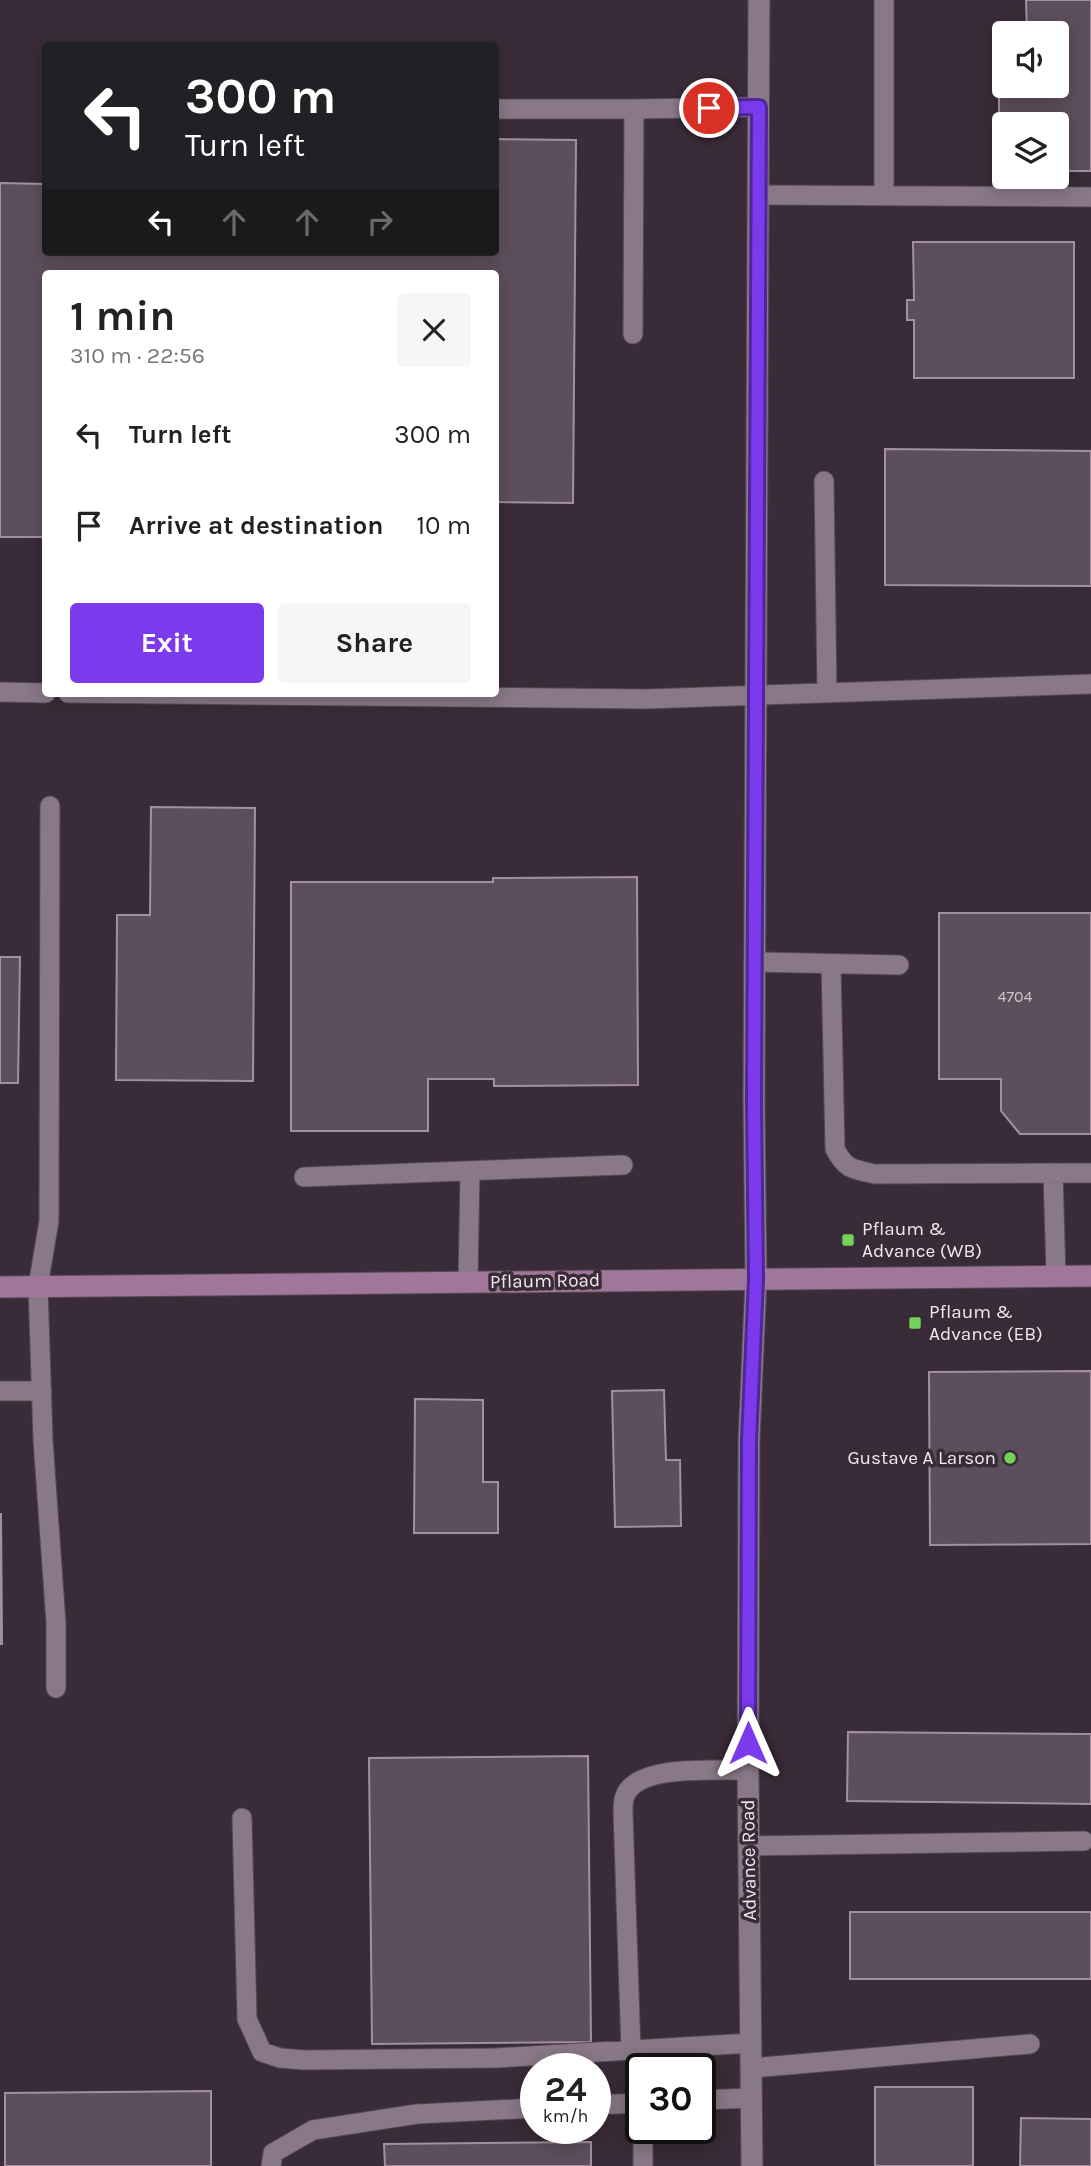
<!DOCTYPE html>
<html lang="en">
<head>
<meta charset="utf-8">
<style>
	body { margin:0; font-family:Karla,sans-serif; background:#f6f6f6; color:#222; height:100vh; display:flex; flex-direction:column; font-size:26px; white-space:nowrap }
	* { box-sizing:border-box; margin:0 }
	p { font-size:23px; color:#767676 }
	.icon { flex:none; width:38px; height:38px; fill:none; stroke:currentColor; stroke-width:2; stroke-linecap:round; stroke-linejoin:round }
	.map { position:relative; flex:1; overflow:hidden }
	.sheet { position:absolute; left:42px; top:270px; width:457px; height:427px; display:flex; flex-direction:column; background:#fff; border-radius:7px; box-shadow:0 4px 18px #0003 }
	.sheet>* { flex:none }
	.guide { position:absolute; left:42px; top:42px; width:457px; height:214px; border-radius:7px; box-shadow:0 4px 18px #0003; background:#202124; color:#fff; overflow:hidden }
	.buttons { position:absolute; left:992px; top:21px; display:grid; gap:14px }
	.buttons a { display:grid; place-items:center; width:77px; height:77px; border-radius:7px; background:#fff; box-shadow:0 4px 18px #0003; font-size:35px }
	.speed { position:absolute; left:520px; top:2053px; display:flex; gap:14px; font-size:35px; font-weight:700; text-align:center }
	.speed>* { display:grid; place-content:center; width:91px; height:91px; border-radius:50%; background:#fff; box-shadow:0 4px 18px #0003; line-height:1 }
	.speed small { font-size:18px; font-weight:400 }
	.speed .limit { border:4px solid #111; border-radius:10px; background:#fff; color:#111 }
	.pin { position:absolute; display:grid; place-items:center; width:60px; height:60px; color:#fff; margin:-30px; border:4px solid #fff; border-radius:50%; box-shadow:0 2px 7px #0007 }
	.me { position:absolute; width:77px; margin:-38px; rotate:0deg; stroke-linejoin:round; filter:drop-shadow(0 0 5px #0008) }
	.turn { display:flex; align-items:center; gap:24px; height:147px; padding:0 28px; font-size:32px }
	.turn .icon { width:91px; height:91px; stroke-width:2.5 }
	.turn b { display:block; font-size:49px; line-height:60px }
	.lanes { display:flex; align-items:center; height:66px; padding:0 28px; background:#0003; justify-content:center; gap:35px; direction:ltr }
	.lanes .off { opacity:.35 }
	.round { display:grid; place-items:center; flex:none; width:74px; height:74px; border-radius:7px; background:#f6f6f6 }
	.overview { display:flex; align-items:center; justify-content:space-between; height:119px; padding:0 28px }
	h1 { font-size:42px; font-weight:700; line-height:52px }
	.primary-button { display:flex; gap:14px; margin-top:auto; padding:14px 28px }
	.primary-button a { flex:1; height:80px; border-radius:7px; background:#7c3aed; color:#fff; font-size:28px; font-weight:700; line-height:80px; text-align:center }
	.primary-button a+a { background:#f6f6f6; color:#222 }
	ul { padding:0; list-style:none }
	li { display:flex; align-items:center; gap:21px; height:91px; padding:0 28px }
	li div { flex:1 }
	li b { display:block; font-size:26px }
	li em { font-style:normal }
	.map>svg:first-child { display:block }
</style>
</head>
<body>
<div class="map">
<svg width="1091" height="2166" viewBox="0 0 1091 2166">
	<rect width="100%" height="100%" fill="#392b37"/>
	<path fill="#5d4e5b" stroke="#a2909f" stroke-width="2" d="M1026,0H1091V171H1057V124H1004V131H999V83H1004V86H1057V33H1027Z
		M495,139L576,140L573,503L495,502V273H46V537H0V183L46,184V252H495Z
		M913,242H1074V378H914V320H907V300H914Z
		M885,449L1091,451V586L885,585Z
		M151,807L255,808L253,1081L116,1080L117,915H150Z
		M637,877L638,1085L494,1086V1079H428V1131H291V882H493V878Z
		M939,913H1091V1134H1020L1001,1111V1079H939Z
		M0,957H20L18,1083H0Z
		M1091,1371V1544L930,1545L929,1372Z
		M664,1390L666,1460H680L681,1526L615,1527L612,1391Z
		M415,1399L483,1400V1482H498V1533H414Z
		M0,1514H1L2,1644H0Z
		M848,1732L1091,1734V1804L847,1801Z
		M588,1756L591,2042L372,2044L369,1758Z
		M850,1912H1091V1979H850Z
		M875,2087H973V2166H875Z
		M211,2091V2166H5V2093Z
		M1021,2118L1091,2119V2166H1020Z
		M591,2142V2166H385L384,2144Z"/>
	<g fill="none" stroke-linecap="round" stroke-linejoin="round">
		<g stroke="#564a55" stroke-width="21">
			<path id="lane" d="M884,0V196
				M495,109H634
				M759,195L1091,197
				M633,334L634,109L759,107
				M824,481L827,693
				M0,692L46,693
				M68,693L646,699L1091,684
				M50,806L49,1221L38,1286L43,1440L56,1623V1688
				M756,962L899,965
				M831,964L835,1149C846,1170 853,1169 875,1174L1091,1173
				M1053,1173L1056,1276
				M304,1177L623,1165
				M468,1282L470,1171
				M0,1391H42
				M242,1818L247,2019L262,2052L280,2058L304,2060L495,2058L752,2043
				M749,1846L1084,1841
				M631,2051L623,1812C623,1807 623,1800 625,1796C637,1763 719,1771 748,1770
				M752,2068L1030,2044
				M700,2100L752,2098
				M595,2105L640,2103
				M643,2128V2166
				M271,2166L273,2153L313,2130L417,2114L536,2108"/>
		</g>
		<g stroke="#564a55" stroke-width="23">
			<path id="street" d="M752,2166L748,1770L749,1440L756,1279L754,1101L759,0"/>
		</g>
		<g stroke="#564a55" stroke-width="23">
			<path id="secondary" d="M0,1287L1091,1276"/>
		</g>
		<use href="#lane" stroke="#897887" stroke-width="19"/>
		<use href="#street" stroke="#897887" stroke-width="21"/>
		<use href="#secondary" stroke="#a0769b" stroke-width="21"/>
	</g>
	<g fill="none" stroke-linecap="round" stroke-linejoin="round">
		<g stroke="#51269a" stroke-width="18">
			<path id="route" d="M709,108L759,107L754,1101L756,1279L749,1440L748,1743"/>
		</g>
		<use href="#route" stroke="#7c3aed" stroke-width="12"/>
	</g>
	<g fill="#74d25b" stroke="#392b37" stroke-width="2.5">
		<rect x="841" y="1233" width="14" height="14" rx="3.5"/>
		<rect x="908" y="1316" width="14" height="14" rx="3.5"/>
		<circle cx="1010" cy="1458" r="7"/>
	</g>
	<g text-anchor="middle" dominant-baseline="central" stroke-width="7" stroke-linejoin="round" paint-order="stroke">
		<g font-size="16" fill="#ccc1ca">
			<text x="1015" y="996">4704</text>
		</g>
		<g font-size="19" fill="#f1e7ef" stroke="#392b37" text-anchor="start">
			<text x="862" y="1229">Pflaum &amp;<tspan x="862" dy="22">Advance (WB)</tspan></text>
			<text x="929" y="1312">Pflaum &amp;<tspan x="929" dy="22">Advance (EB)</tspan></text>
			<text x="996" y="1458" text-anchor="end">Gustave A Larson</text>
		</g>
		<g font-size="19" fill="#f1e7ef" stroke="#392b37">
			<text transform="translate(545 1281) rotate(-1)">Pflaum Road</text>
			<text transform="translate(749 1860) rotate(-91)">Advance Road</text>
		</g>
	</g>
</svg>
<div class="buttons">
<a><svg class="icon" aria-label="sound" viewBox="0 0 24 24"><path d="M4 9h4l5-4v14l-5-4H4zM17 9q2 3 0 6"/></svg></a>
<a><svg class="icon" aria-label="layers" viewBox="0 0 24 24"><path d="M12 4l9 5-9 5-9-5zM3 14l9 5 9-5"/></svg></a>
</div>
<div class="speed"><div>24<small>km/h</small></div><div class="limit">30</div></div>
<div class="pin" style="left:709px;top:108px;background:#d93025"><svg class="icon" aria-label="arrive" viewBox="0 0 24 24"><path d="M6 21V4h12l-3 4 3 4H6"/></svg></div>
<svg class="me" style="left:748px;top:1743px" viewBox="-20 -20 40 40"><path d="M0-17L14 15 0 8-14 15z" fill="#7c3aed" stroke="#fff" stroke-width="4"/></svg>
<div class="guide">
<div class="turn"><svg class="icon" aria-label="left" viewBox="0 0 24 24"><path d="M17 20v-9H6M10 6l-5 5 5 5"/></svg><div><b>300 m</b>Turn left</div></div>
<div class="lanes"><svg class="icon" aria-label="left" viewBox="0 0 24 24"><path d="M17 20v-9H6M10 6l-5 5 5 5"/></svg><svg class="icon off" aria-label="ahead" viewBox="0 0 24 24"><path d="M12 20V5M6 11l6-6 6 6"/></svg><svg class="icon off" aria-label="ahead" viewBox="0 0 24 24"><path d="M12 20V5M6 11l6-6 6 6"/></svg><svg class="icon off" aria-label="right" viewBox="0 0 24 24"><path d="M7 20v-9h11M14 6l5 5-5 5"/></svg></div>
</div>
<section class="sheet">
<div class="overview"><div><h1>1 min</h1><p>310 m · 22:56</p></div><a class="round"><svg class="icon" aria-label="close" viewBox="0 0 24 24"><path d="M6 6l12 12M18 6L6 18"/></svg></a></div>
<ul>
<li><svg class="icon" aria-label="left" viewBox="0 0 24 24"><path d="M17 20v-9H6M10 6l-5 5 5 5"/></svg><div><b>Turn left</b></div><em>300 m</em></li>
<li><svg class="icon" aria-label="arrive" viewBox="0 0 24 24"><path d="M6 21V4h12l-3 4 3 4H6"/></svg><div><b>Arrive at destination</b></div><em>10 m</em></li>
</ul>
<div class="primary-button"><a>Exit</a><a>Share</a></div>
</section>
</div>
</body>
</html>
